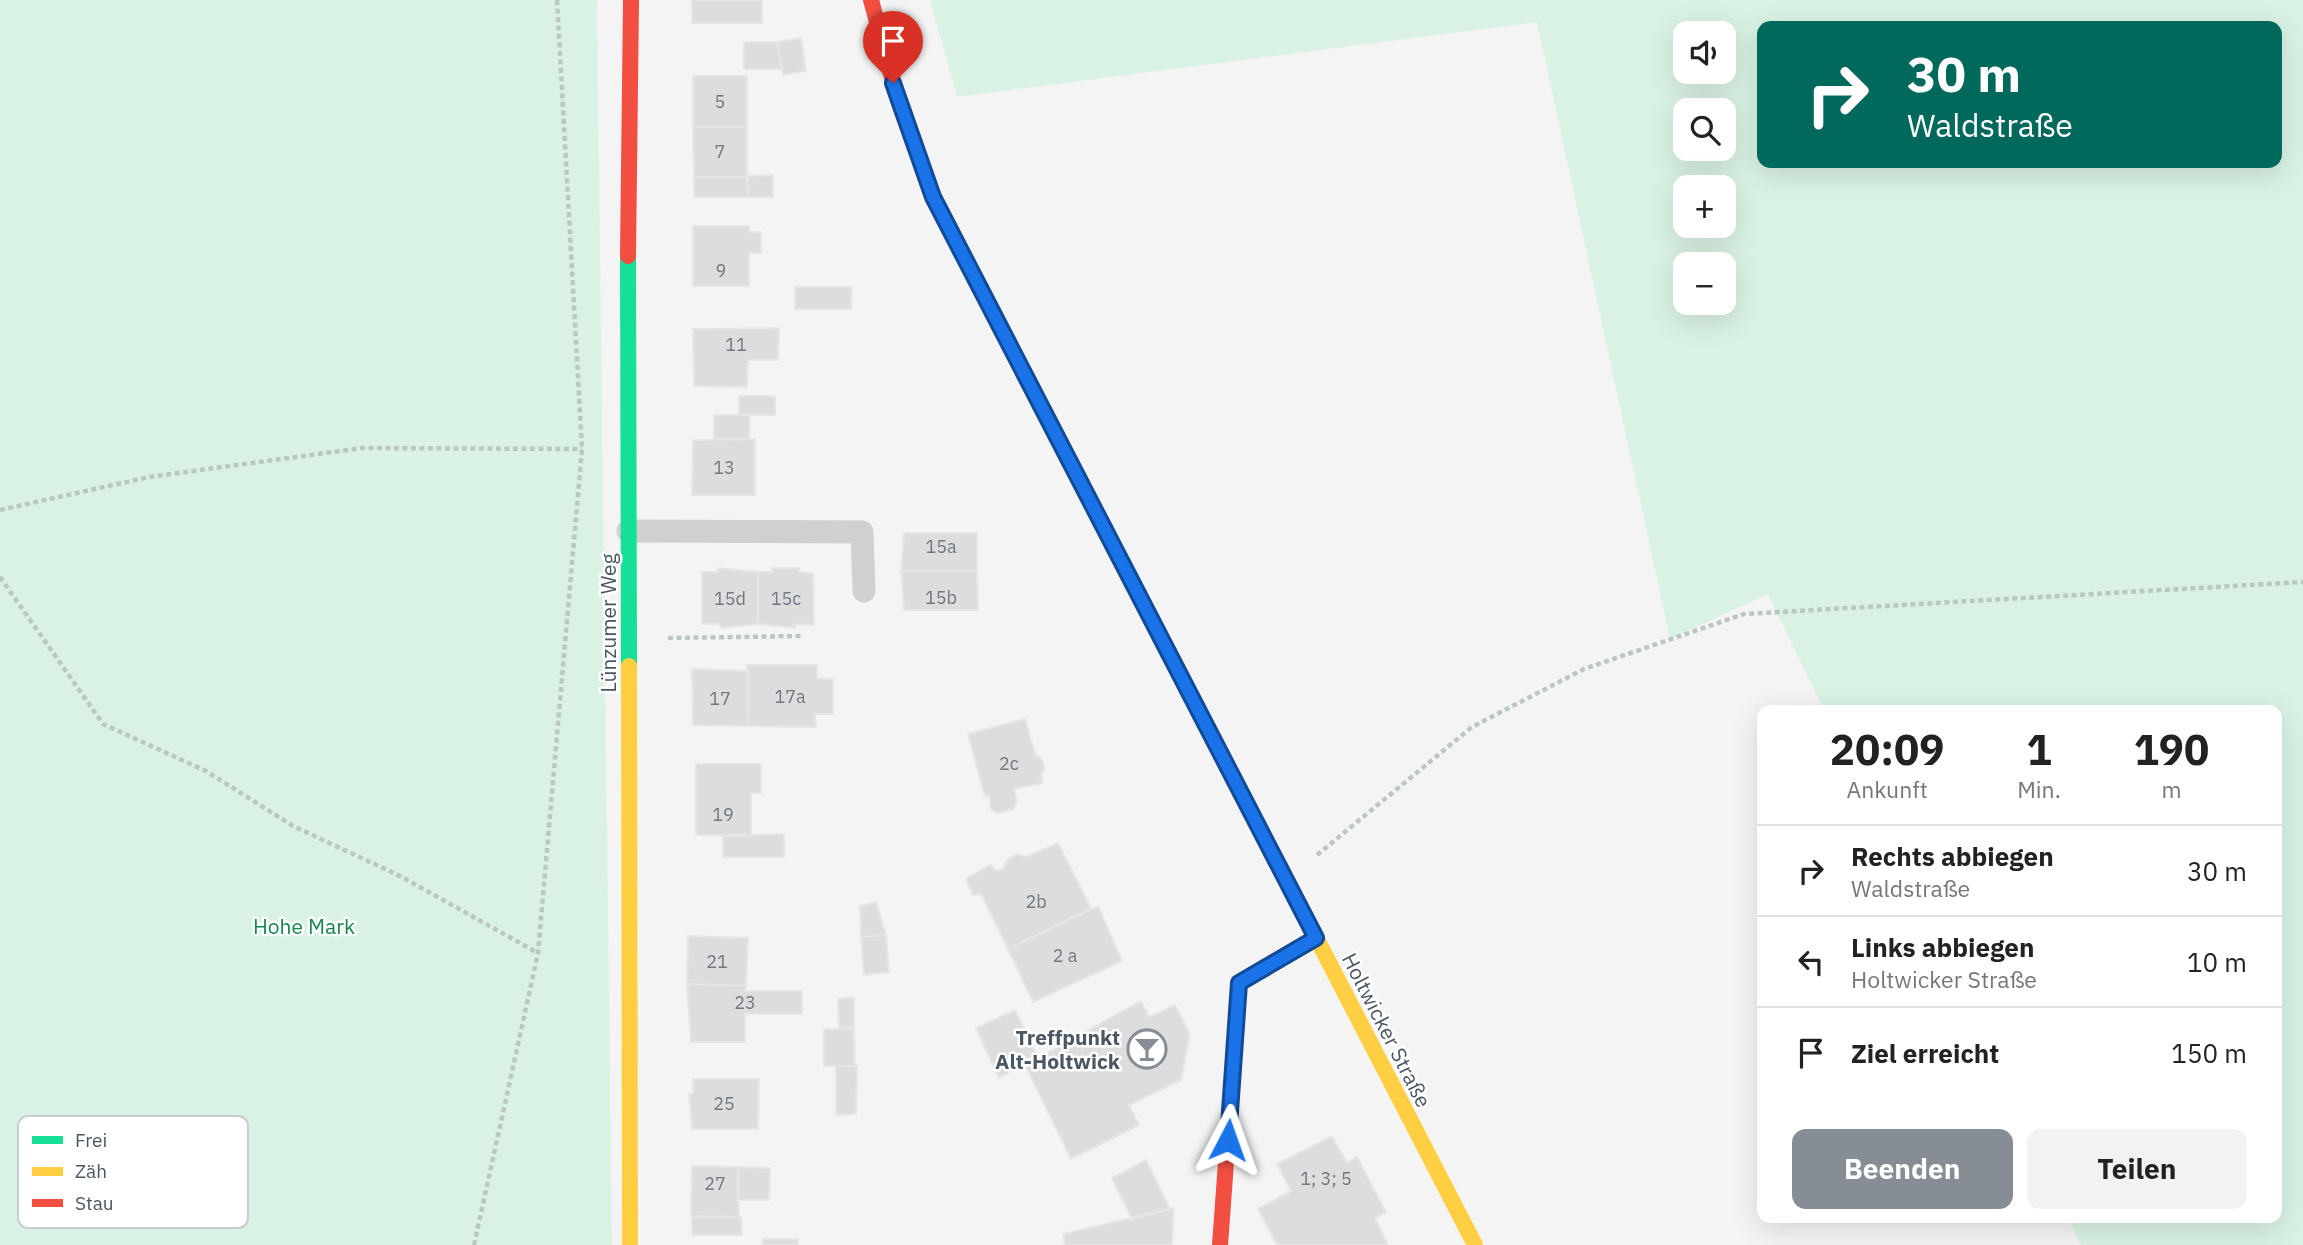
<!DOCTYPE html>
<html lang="de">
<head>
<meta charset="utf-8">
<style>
	body { margin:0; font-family:"IBM Plex Sans",sans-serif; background:#f2f2f2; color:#222; height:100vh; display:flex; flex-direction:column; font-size:26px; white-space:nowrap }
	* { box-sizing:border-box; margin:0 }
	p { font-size:23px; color:#767676 }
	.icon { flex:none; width:38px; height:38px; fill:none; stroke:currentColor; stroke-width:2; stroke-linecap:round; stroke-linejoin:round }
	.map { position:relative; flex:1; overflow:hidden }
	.details { position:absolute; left:1757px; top:705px; width:525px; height:518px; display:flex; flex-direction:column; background:#fff; border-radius:14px; box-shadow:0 7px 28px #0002 }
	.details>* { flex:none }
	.top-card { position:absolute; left:1757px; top:21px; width:525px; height:147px; border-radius:14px; box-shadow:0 7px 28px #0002; background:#00695c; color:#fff; overflow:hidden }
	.controls { position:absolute; left:1673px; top:21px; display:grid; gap:14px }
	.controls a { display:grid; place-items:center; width:63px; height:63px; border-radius:14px; background:#fff; box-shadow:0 7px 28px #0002; font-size:35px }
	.pin { position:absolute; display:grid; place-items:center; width:60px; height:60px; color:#fff; margin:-72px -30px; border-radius:50% 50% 50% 0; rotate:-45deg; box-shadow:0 0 7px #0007 }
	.pin .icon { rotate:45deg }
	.me { position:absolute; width:77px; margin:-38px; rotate:4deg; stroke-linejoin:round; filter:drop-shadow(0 0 5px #0008) }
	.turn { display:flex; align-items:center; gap:24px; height:147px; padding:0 35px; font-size:32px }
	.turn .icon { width:91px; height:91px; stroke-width:2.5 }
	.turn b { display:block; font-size:49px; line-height:60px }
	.eta { display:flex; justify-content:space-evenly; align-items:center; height:119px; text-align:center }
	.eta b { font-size:42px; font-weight:800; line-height:49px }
	.cta { display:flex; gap:14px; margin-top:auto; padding:14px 35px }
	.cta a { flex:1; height:80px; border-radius:14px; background:#868d94; color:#fff; font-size:28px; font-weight:800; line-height:80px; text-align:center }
	.cta a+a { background:#f2f2f2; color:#222 }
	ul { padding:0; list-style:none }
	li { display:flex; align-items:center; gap:21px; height:91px; padding:0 35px; border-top:2px solid #e0e0e0 }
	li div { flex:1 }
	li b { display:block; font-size:26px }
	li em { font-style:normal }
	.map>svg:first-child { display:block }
</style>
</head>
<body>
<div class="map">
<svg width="2303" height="1245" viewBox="0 0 2303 1245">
	<rect width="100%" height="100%" fill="#f4f4f4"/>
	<path fill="#d9f2e3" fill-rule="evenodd" d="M0,0H597L612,1245H0Z
		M930,0H2303V1245H2081L2068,1218H2277V710H1824L1768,594L1670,639L1537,22L957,97ZM1762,26H2277V163H1762ZM1685,33H1724V72H1685ZM1685,110H1724V149H1685ZM1685,187H1724V226H1685ZM1685,264H1724V303H1685Z"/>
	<path fill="#ddddde" stroke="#e5e6e7" stroke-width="2" d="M692,0H762V23H692Z
		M801,38L806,71L783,75L777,42Z
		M744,42H777L782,69H744Z
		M693,76H747V127H693Z
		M693,127H747V177H694Z
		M773,175V197H748V176Z
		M694,177H747L748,197H694Z
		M693,226H749V232H761V253H749V286H693Z
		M795,287H852L851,309H795Z
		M779,328L778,360H748L747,387L694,386L693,329Z
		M739,396H775V415L739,414Z
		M714,415H750L749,439H714Z
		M755,439V495H692L693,440Z
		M904,533H977V571H901Z
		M718,568L758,572V624L721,628L720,624H702V572H718Z
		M772,568H799V572L813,573L814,625L795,624V628L758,624V572H772Z
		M901,571H977L978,610H904Z
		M747,665H817V678L833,679V714H815L816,727L748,726Z
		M692,669L748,671V726L693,725Z
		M1025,719L1035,754L1041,758L1045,769L1041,775L1043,783L1014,789L1017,802L1013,809L997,813L991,809L989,796L985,797L968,734Z
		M696,764H761V793H751V836L696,835Z
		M784,834V857H723V836Z
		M1058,843L1091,908L1008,949L981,894L973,895L966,879L990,865L997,871L1003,869L1008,859L1017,854L1026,857Z
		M876,902L886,935L861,937L860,906Z
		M1098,906L1122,961L1033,1002L1008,949Z
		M886,935L889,972L864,975L861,937Z
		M688,936L748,938L746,986L687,984Z
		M687,984L746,986L745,991H802V1014H745V1042H691Z
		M854,998V1028L839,1029L838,999Z
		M1141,1001L1149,1017L1175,1005L1190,1034L1181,1080L1129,1105L1139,1125L1071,1159L1024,1063L1037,1056L1038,1058Z
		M1015,1010L1037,1056L999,1078L976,1028Z
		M854,1028L855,1066H824V1029Z
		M836,1066H857L856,1114L836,1115Z
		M693,1079H759L758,1129H692L689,1094L693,1093Z
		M1332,1136L1347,1163L1357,1157L1386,1212L1375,1218L1388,1245H1277L1258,1209L1291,1191L1277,1164Z
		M1146,1160L1170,1209L1132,1219L1112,1178Z
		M692,1166L738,1167L739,1217L691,1216Z
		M738,1167L770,1168L769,1200H738Z
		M1174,1208L1172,1245H1065L1063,1234Z
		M692,1217H741L742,1235H692Z
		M763,1239H798V1245H763Z"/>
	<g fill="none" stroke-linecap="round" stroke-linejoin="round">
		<path stroke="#bcc7c4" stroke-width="4.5" stroke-dasharray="5 3.5" stroke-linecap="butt" d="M0,510L149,477L362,448L582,449
			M0,577L103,724L206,771L293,826L400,876L538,953
			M668,638L804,636
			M1317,855L1472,727L1584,669L1744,614L2303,582
			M474,1245L538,953L582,449L557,0"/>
		<path stroke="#ced0d2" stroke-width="23" d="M628,531L862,532L864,591"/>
		<path stroke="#16e098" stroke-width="16" d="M628,256L629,666
			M1063,448L1305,916"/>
		<path stroke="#ffcf43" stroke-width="16" d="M629,666L630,1245
			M1305,916L1475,1245"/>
		<path stroke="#f24e42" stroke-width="16" d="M871,0L899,103L933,197L1063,448
			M628,256L631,0
			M1220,1245L1239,983L1316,938"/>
	</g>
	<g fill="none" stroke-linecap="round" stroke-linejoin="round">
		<g stroke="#114b97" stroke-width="18">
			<path id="route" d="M893,83L933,197L1316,938L1239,983L1228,1140"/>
		</g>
		<use href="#route" stroke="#1a73e8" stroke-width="12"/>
	</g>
	<defs>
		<g id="bar-ring" transform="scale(2.0125)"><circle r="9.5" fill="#fff" stroke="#868d94" stroke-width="1.5"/><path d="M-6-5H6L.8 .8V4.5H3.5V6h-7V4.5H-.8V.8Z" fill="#868d94"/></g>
	</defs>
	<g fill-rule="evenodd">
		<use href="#bar-ring" x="1147" y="1049"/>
	</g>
	<g text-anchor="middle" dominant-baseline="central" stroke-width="5" stroke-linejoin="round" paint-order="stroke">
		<g font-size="18" fill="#707881">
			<text x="720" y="101">5</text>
			<text x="720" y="151">7</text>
			<text x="721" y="270">9</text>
			<text x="736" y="344">11</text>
			<text x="724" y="467">13</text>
			<text x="941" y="546">15a</text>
			<text x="941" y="597">15b</text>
			<text x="730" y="598">15d</text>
			<text x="786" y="598">15c</text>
			<text x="790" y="696">17a</text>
			<text x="720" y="698">17</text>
			<text x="1009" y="763">2c</text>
			<text x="723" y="814">19</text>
			<text x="1036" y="901">2b</text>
			<text x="1065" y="955">2 a</text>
			<text x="717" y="961">21</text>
			<text x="745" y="1002">23</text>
			<text x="724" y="1103">25</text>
			<text x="1326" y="1178">1; 3; 5</text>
			<text x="715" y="1183">27</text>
		</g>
		<g font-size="21" fill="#4a5661" stroke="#fff">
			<text transform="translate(608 623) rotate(-90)">Lünzumer Weg</text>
			<text transform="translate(1387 1030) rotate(63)">Holtwicker Straße</text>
		</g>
		<g font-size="21" fill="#17864f" stroke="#fff">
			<text x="304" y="926">Hohe Mark</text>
		</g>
		<g font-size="21" font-weight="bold" fill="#4a5661" stroke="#fff" text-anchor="end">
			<text x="1120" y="1037">Treffpunkt<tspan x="1120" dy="24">Alt-Holtwick</tspan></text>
		</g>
	</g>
	<rect x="18" y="1116" width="230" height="112" rx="10" fill="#fff" stroke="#c9ccd0" stroke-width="2"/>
	<rect x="32" y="1136" width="31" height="8" fill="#16e098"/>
	<rect x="32" y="1167" width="31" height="9" fill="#ffcf43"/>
	<rect x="32" y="1199" width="31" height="8" fill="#f24e42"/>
	<g font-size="19" fill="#4a5661">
		<text x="75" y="1147">Frei</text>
		<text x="75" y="1178">Zäh</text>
		<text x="75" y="1210">Stau</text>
	</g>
</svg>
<div class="controls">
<a><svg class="icon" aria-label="sound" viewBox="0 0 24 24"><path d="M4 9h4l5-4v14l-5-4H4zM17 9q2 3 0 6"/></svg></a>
<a><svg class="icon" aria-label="search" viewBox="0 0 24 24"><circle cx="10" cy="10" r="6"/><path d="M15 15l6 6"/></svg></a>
<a>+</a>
<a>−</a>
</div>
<div class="pin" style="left:893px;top:83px;background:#d93025"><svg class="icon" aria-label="arrive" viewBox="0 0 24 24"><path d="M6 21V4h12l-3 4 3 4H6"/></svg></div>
<svg class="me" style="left:1228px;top:1140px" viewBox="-20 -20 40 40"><path d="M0-17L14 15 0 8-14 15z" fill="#1a73e8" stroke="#fff" stroke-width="4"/></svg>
<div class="top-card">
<div class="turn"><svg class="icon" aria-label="right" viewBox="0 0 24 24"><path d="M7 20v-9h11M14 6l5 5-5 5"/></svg><div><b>30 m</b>Waldstraße</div></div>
</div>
<section class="details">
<div class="eta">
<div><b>20:09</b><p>Ankunft</p></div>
<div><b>1</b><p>Min.</p></div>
<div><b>190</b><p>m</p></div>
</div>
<ul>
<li><svg class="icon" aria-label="right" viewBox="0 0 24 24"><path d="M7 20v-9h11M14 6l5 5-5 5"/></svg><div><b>Rechts abbiegen</b><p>Waldstraße</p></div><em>30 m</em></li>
<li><svg class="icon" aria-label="left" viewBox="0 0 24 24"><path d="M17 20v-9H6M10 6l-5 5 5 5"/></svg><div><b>Links abbiegen</b><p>Holtwicker Straße</p></div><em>10 m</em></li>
<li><svg class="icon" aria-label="arrive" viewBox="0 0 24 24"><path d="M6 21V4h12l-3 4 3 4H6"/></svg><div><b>Ziel erreicht</b></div><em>150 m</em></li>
</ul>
<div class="cta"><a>Beenden</a><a>Teilen</a></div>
</section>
</div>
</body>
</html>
